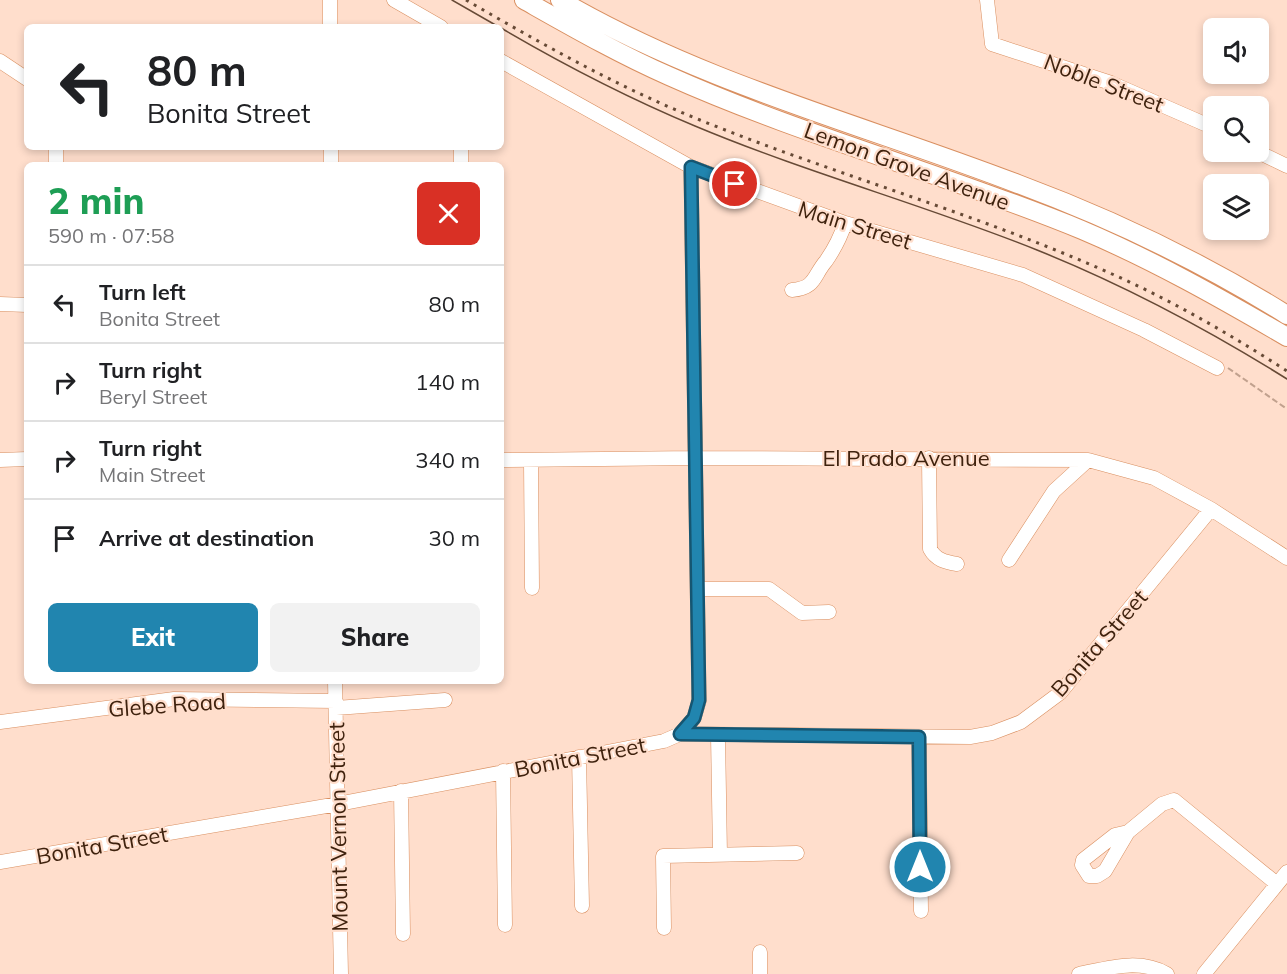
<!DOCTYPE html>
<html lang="en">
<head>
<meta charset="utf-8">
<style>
	body { margin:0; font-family:Mulish,sans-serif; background:#f2f2f2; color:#202124; height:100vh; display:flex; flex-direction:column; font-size:22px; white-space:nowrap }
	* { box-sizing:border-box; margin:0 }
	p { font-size:20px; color:#757577 }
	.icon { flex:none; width:33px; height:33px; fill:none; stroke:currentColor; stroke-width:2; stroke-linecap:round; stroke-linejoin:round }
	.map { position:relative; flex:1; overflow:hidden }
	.drawer { position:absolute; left:24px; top:162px; width:480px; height:522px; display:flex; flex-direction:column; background:#fff; border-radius:9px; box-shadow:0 3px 9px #0003 }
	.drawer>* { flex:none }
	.banner { position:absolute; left:24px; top:24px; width:480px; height:126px; border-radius:9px; box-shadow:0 3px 9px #0003; background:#fff; color:#202124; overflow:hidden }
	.tools { position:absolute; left:1203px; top:18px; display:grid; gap:12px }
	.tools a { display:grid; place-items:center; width:66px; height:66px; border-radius:9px; background:#fff; box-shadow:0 3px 9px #0003; font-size:30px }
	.pin { position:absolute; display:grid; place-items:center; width:51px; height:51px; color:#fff; margin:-26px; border:3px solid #fff; border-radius:50%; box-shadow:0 2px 6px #0007 }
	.me { position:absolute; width:66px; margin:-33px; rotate:0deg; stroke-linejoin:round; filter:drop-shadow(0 0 4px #0008) }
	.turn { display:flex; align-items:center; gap:21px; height:126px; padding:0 24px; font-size:27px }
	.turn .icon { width:78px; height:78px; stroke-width:2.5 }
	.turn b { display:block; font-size:42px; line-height:51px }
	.round { display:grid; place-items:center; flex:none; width:63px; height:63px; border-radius:9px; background:#f2f2f2 }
	.headline { display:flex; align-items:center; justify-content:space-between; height:102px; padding:0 24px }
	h1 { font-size:36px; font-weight:800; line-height:45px; color:#1e9e55 }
	.cta { display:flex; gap:12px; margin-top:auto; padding:12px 24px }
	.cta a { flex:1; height:69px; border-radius:9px; background:#2185af; color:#fff; font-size:24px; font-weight:800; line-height:69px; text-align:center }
	.cta a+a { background:#f2f2f2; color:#202124 }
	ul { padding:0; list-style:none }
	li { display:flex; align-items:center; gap:18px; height:78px; padding:0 24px; border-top:2px solid #e0e0e0 }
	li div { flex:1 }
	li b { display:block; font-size:22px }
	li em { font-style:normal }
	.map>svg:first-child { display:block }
</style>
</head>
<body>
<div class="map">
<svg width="1287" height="974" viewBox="0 0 1287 974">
	<rect width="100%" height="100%" fill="#ffdecc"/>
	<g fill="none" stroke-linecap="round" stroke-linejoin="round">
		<g stroke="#d98f60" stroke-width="15">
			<path id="minor" d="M330,0V27
				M394,0L441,27
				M987,0L992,44L1111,83L1214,128
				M0,61L27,79
				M501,61L691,167L845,223L1023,275L1144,330L1217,368
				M56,147V165
				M331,147V165
				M461,147V165
				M1258,152L1287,166
				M792,290C816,288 813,276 826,261C835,248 840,239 845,223
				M0,304L27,305
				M929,458L930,549C936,560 945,562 957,564
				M0,460L27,459
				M501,460L697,458L1088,460L1154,478L1211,509L1287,558
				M531,461L532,588
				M1009,560L1054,491L1088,460
				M698,589H769L802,613L829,612
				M335,681L341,974
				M336,708L445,700
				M0,722L174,699L336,701
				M680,734L694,718L699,701L691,167
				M718,735L720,855
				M919,737L921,911
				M579,757L582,906
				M503,771L505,925
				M401,791L403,934
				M1128,832L1105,871L1097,876H1089L1082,865L1083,860L1115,835L1128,832L1162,804L1174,800L1277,884
				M0,862L338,804L664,741L680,734L970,737L992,733L1021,722L1060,693L1211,509
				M664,928L663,856L797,853
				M760,952V974
				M1079,974C1109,968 1139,958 1167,974
				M1204,974L1287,872"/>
		</g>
		<g stroke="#d98f60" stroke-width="20">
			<path id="major" d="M524,0C572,27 619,54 669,76C803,136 946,174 1082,230C1153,260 1220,298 1287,337
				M560,0C704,84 865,125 1018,184C1112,219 1202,262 1287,315"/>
		</g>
		<path stroke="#c1a18e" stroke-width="2" stroke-dasharray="6 3" stroke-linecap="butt" d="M1228,368L1287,409"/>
		<use href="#minor" stroke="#fff" stroke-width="14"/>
		<use href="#major" stroke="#fff" stroke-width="18"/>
		<path stroke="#674a36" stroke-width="1.5" d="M452,0L499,27
			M501,28C564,65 628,98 695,126C807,173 925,205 1037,250C1124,285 1207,329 1287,379"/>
		<path stroke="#674a36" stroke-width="3" stroke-dasharray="3 6" stroke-linecap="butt" d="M466,0C542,44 618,87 700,120C836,175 978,214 1112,274C1173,301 1231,335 1287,371"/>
	</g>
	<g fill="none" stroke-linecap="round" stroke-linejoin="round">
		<g stroke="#155672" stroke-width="15">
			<path id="route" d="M735,184L691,167L699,700L694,718L680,734L919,737L920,867"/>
		</g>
		<use href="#route" stroke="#2185af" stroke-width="10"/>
	</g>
	<g text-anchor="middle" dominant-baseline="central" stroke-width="4.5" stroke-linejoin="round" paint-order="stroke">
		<g font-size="22" fill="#3f220e" stroke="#ffdecc">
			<text transform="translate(1104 83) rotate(21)">Noble Street</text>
			<text transform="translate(907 166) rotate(20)">Lemon Grove Avenue</text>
			<text transform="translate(855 225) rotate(17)">Main Street</text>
			<text x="906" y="458">El Prado Avenue</text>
			<text transform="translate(1099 643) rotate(-49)">Bonita Street</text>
			<text transform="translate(167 705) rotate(-4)">Glebe Road</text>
			<text transform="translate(580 757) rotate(-11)">Bonita Street</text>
			<text transform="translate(338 827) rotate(-91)">Mount Vernon Street</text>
			<text transform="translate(102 845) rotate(-10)">Bonita Street</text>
		</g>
	</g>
</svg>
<div class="tools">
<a><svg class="icon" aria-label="sound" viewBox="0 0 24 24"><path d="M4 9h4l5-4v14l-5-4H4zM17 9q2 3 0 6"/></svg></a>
<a><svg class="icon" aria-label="search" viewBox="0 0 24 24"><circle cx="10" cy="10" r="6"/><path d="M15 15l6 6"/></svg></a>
<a><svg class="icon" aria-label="layers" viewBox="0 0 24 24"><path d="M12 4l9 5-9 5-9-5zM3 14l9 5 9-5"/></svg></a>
</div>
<div class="pin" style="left:735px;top:184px;background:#d93025"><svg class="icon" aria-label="arrive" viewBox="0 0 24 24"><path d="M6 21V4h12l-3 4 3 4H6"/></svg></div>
<svg class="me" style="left:920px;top:867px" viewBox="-20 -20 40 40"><circle r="17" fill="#2185af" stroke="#fff" stroke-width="3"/><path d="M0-11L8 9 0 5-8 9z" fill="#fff"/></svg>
<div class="banner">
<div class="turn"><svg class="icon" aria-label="left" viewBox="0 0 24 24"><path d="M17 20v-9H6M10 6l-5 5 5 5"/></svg><div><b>80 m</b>Bonita Street</div></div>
</div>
<section class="drawer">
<div class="headline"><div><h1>2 min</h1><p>590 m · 07:58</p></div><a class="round" style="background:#d93025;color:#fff"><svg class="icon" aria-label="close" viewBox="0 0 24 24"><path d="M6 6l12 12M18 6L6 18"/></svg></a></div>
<ul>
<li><svg class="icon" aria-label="left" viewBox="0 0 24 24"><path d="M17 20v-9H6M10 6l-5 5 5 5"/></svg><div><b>Turn left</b><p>Bonita Street</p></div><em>80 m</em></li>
<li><svg class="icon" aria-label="right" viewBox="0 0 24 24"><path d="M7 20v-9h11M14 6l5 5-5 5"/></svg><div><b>Turn right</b><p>Beryl Street</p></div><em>140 m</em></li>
<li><svg class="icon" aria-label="right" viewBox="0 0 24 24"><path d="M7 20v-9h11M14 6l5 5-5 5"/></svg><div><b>Turn right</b><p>Main Street</p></div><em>340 m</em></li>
<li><svg class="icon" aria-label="arrive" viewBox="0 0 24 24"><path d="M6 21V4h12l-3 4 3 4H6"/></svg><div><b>Arrive at destination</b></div><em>30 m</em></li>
</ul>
<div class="cta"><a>Exit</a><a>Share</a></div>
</section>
</div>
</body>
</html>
